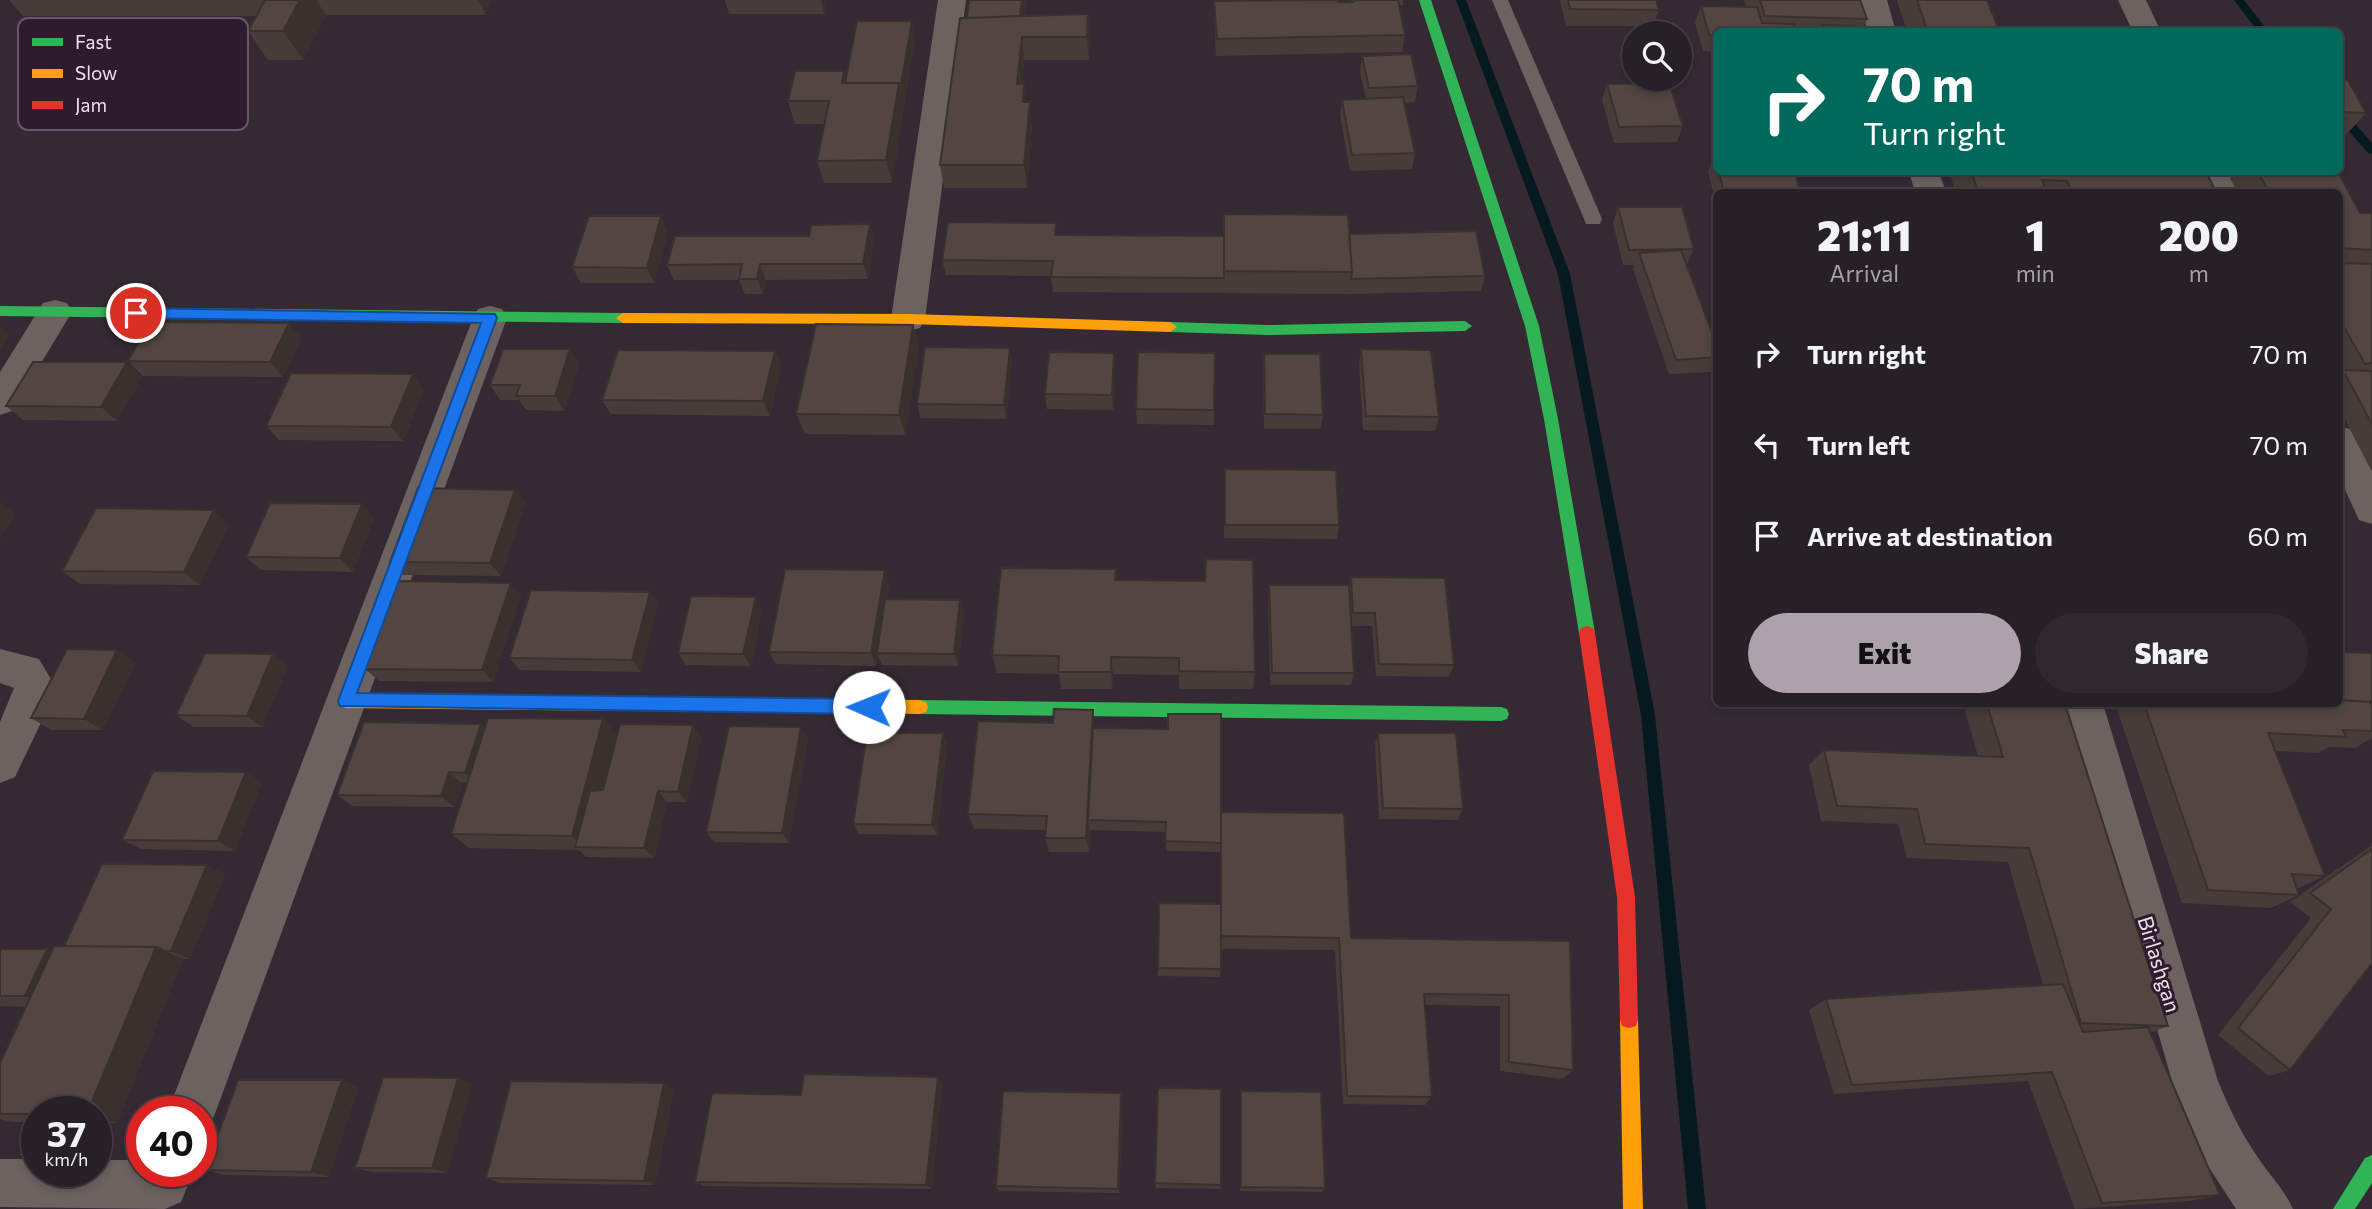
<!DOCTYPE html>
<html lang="en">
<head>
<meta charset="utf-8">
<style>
	body { margin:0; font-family:Commissioner,sans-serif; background:#30282f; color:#f1f3f6; height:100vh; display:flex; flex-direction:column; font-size:26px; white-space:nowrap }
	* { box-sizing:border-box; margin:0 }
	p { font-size:23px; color:#a5a3a7 }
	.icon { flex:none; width:38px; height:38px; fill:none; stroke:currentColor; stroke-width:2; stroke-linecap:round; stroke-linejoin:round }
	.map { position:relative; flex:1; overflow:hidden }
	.side { position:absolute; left:1713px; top:189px; width:630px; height:518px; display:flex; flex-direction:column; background:#282027; border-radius:10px; box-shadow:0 4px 10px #0003,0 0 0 2px #443e44 }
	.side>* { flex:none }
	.hud { position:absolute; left:1713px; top:28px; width:630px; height:147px; border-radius:10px; box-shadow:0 4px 10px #0003,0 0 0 2px #443e44; background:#00695c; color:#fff; overflow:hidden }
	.fabs { position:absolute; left:1622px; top:21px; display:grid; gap:14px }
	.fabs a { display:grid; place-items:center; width:70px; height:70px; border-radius:50%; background:#282027; box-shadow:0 4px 10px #0003,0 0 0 2px #443e44; font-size:35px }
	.speed { position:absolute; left:21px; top:1096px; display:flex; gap:14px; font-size:35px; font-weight:700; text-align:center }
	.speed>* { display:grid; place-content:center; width:91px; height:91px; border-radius:50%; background:#282027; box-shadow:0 4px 10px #0003,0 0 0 2px #443e44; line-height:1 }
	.speed small { font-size:18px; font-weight:400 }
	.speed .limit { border:10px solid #d22; background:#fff; color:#111 }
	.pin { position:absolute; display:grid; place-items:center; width:60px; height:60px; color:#fff; margin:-30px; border:4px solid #fff; border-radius:50%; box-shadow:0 2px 7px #0007 }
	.me { position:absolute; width:77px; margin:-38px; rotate:271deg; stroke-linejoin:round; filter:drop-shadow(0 0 5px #0008) }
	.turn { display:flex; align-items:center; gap:24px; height:147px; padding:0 35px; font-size:32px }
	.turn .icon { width:91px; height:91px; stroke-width:2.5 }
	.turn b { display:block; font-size:49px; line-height:60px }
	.eta { display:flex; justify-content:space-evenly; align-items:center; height:119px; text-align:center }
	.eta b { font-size:42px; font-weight:800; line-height:49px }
	.primary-button { display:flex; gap:14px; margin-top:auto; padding:14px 35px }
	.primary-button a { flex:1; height:80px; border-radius:42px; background:#ada1ac; color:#111; font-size:28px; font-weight:800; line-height:80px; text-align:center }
	.primary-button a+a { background:#30282f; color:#f1f3f6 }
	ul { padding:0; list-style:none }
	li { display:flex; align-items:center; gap:21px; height:91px; padding:0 35px }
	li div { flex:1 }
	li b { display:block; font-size:26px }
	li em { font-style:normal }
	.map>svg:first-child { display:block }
</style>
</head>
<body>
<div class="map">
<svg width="2372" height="1209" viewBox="0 0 2372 1209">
	<rect width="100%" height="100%" fill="#352a34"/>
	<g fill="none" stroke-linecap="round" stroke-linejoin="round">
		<path fill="#051a1f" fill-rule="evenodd" d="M1456,0H1466L1570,274L1655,715L1706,1209H1688L1641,715L1558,274Z
			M2234,0H2244L2269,32H2258Z
			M2340,110L2344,111L2372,143V154L2368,153L2340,121Z"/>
		<path fill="#6c6361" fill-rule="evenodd" d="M1492,0H1508L1602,219L1600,224H1586L1584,219Z"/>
		<path fill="#6c6361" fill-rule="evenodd" d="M938,0H966L925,319L920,328L908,331L896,328L891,319Z
			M1859,0H1887L1896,32H1868Z
			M2118,0H2146L2161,32H2133Z
			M1909,172H1939L1946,192H1915Z
			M2198,172H2228L2239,192H2208Z
			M55,300L67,303L72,312L12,411L0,415V372L43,303Z
			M490,306L502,309L507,318L216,1111L209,1128L201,1131V1111H168L473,318L478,309Z
			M2340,426L2353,430L2372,470V524L2359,520L2340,479Z
			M0,649L39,659L55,686L49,706L15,777L0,783V722L14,688L0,683Z
			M2063,704H2103L2218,1081C2229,1108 2242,1135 2259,1159C2271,1177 2284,1189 2293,1209H2236L2208,1166L2172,1081Z
			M0,1159H37V1171H96V1160H142V1171H182L188,1185L181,1202L165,1209L0,1207Z"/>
		<path fill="#30b455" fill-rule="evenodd" d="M1419,0H1431L1539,326L1558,419L1595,633L1593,638L1587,640L1581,638L1579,633L1544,419L1525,326Z
			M0,306L623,313L630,318L623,323L0,316Z
			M1465,321L1472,326L1465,331L1268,335L1170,332L1163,327L1170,322L1268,325Z
			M920,700L1501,707L1507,709L1509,714L1507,719L1501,721L920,714L914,712L912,707L914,702Z
			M2372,1155V1183L2355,1209H2333L2365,1158Z"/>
		<path fill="#ff9f0a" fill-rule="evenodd" d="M623,313L908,314L1170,322L1177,327L1170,332L908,324L623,323L616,318Z
			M346,694L920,700L926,702L928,707L926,712L920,714L346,708L340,706L338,701L340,696Z
			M1629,1010L1636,1012L1638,1019L1643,1209H1623L1620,1019L1622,1012Z"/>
		<path fill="#e5322d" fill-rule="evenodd" d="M1587,626L1593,628L1595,633L1635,897L1638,1019L1636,1026L1629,1028L1622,1026L1620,1019L1617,897L1579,633L1581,628Z"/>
	</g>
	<path fill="#473c39" d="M9,0H492L486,15H326L303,60H268L248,31L256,16H23Z
		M725,0H827L824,14H729Z
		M1026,0L1024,16L1090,37L1089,60H1024L1022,84H1024L1026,102L1032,125L1027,188H944L940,165L967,18Z
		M1351,0H1403V5H1399L1405,35L1402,52L1216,56L1214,17V1L1338,2H1351Z
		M1560,0H1656L1659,10L1653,26H1566Z
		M1744,0H1860L1867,19L1861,32H1717V52L1703,51L1695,22L1701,6L1746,7Z
		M1897,0H1987L2000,32H1907Z
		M915,37L892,183H824L817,161L824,124H795L788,101L846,78Z
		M1362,56L1418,86L1415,102L1404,103L1415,153L1412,169L1350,171L1340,116L1342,100L1366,99L1360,72Z
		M2340,80L2366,113L2345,136H2340Z
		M1607,84L1683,126L1677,142L1614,143L1602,100Z
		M1715,155H1717V172H1795L1800,192H1717V208L1708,171Z
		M1949,172H2206L2216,192H1956Z
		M2235,172H2338L2360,213H2372V472L2340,410V192H2237L2230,178Z
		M1618,207L1694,249L1687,264L1717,346V365L1713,372L1669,374L1633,269L1634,265H1623L1613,223Z
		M1224,214L1349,234L1485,276L1481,291L1349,294L1053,292L1051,276L946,275L942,260L1057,235L1223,236Z
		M668,232L654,283H581L572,267Z
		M809,236L874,240L868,279L766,280L763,294H745L739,280H674L667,265Z
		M913,325L919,347L905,435L805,434L796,414Z
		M301,338L283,377L143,376L128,361Z
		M1010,348L1012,363L1006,419L920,418L917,404Z
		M1361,349L1439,417L1435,431L1363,430L1359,364Z
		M775,351L781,366L770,416L611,414L602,400Z
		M1114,353L1115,368L1113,410L1047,409L1045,394Z
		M1215,353L1214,425L1137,424L1136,409Z
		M1264,354L1323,415L1321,429H1264L1263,369Z
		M579,364L564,411L526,410L519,400H500L490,385Z
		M142,377L117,421L23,420L6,406Z
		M424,389L403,441L279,440L266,426Z
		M1225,469L1339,525L1337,539L1224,538Z
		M515,490L526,503L501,576L403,575L390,562Z
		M362,504L374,518L353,572L261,570L246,557Z
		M229,524L200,585L80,584L62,571Z
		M1116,569L1117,580L1255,672L1253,689H1179V675L1113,674L1112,689H1061L1059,674L997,673L992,655Z
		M885,570L889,583L887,599L964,613L958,666L882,665L878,656L876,666L776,664L769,652Z
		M1351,577L1454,665L1449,677L1376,676L1372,626H1351L1354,673L1351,685H1270L1268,597L1269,585L1349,588Z
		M650,592L658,604L641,672L520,670L509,658Z
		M521,596L493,682L379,681L365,669Z
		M762,610L751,666L686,665L678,653Z
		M117,650L135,663L102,730H51L31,718Z
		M2372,653V738L2355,748L2329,747L2318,753L2275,751L2325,876L2297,889L2299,895L2271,908L2182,903L2116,707L2120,704H2340Z
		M273,654L288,666L262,727H193L176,715Z
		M1963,704H2065L2168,1026L2150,1033L2220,1195L2190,1201L2075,1209L2028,1081L1834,1094L1809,1010L1826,999L2043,985L2008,862L1907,858L1898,824L1821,821L1809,765L1824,750L1978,756Z
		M603,719L617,735L701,737L687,802H667L654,858L586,857L579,850L469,848L451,834L467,783H462L454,807L352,806L337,795L481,724L485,727Z
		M801,727L808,738L789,843L714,842L706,832Z
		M1095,728L1221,814L1351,938L1570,941L1573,1070L1562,1079L1500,1071V1006L1425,1005L1432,1097L1425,1105L1343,1104L1335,950L1221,949L1220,977L1158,976V968L1220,904V851V852L1166,851V832L1090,830L1089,852H1049L1045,838L1046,830L974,829L968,814Z
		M943,733L947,745L937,835L859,834L853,824Z
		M1378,733L1463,809L1458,820L1379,819L1375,744Z
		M262,782L235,851L141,849L122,840Z
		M2372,845V963L2290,1070L2269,1076L2218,1035L2311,918L2290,902Z
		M207,865L225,875L190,959H183L117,1123H96V1111H37V1122H11L0,1119V1063L26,1007L0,1006V949L51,951L64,946Z
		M938,1077L942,1083L932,1189L705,1186L695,1182L801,1095Z
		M458,1078L472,1084L447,1173L372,1172L355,1168Z
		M358,1087L329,1177L224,1175L205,1170Z
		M674,1090L655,1185L500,1183L486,1178Z
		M1241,1091L1325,1188L1322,1192L1240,1191V1097Z
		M1123,1099L1119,1193L999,1191L996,1186Z
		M1155,1183L1221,1185L1220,1189L1156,1188Z"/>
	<path fill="#3a312e" d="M300,0H316L326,15L303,60L283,31Z
		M478,0H492L486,15Z
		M821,0H827L824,14Z
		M1022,0H1026L1022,36L1020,19Z
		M1088,14L1090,37L1089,60L1087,37Z
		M912,21L915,37L892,183L886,160L899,83Z
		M1022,37L1024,60L1020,107L1017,84Z
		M844,71L849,90L842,83Z
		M1024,84L1027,107L1023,102Z
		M1030,102L1032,125L1027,188L1024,165Z
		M661,216L668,232L654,283L647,268Z
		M870,224L874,240L868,279L863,264Z
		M760,264L766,280L763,294L757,279Z
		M289,323L301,338L283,377L270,362Z
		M913,325L919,347L905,435L899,415Z
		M0,326L10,335L0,350Z
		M1010,348L1012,363L1006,419L1004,405Z
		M570,349L579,364L564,411L555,396Z
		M775,351L781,366L770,416L763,401Z
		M1114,353L1115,368L1113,410L1112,395Z
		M127,362L142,377L117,421L101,407Z
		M413,374L424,389L403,441L391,427Z
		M515,490L526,503L501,576L490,563Z
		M0,502L15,514L0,540Z
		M362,504L374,518L353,572L340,558Z
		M214,510L229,524L200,585L184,572Z
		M885,570L889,583L878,653H877L878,656L876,666L871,653Z
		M511,583L521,596L493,682L482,670Z
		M650,592L658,604L641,672L632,660Z
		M756,597L762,610L751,666L743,654Z
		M960,600L964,613L958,666L954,654Z
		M117,650L135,663L102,730L84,719Z
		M273,654L288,666L262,727L247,716Z
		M1111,657L1113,674L1112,689L1111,672Z
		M1093,710L1095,726L1090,820H1088L1090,830L1089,852L1086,838Z
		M603,719L617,735L588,847H584L572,836Z
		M481,724L493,735L478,784L465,773Z
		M693,725L701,737L687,802L678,792Z
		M801,727L808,738L789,843L782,833Z
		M943,733L947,745L937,835L932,825Z
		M246,772L262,782L235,851L218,841Z
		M449,772L462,783L454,807L441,796Z
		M658,791L667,802L654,858L644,848Z
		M207,865L225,875L190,959L171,951Z
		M156,947L183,959L117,1123L96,1118V1111H88Z
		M47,949L77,961L56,1007L25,996Z
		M938,1077L942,1083L932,1189L926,1185Z
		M458,1078L472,1084L447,1173L432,1168Z
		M342,1080L358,1087L329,1177L311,1172Z
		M664,1083L674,1090L655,1185L644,1181Z
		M1121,1093L1123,1099L1119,1193L1118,1189Z"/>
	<path fill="#534642" stroke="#3a312e" stroke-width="2" d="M265,0H300L283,31H248Z
		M969,0H1022L1020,16L967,18Z
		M1338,0V2H1354V0H1398L1405,35L1217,39L1214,1Z
		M1568,0H1656L1659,10L1570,9Z
		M1760,0H1860L1867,19L1765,16Z
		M1917,0H1987L2000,32H1928Z
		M1701,6L1757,7L1762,23L1794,24L1796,32H1717V35H1709Z
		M1088,14L1087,37H1022L1017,84H1024L1023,102H1030L1024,165H940L960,18Z
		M857,21H912L900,90L899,83H845Z
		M1822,25L1856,26L1858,32H1824Z
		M1411,54L1418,86L1369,88L1362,56Z
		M795,71H844L842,83H899L886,160L817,161L829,101H788Z
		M2340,80H2348L2366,113L2340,112Z
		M1669,83L1683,126L1619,127L1607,84Z
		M1403,97L1415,153L1352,155L1342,100Z
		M1719,172H1795L1800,192H1724Z
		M1971,172H2116L2165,173L2164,172H2206L2216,192H2072L2067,181L2042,180L2047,192H1979Z
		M2258,172H2338L2360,213H2372V250L2340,248V192H2269Z
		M1618,207H1682L1694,249L1629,250Z
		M1224,214L1348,215L1352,272L1224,271Z
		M589,216H661L647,268L572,267Z
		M948,222L1056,223L1055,235L1224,236V278L1051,277L1053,261L942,260Z
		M870,224L863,264H760L757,279H739L742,264L667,265L675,236H809L811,225Z
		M1476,231L1485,276L1351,279L1352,272L1349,234Z
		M1681,250L1717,346V357L1676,360L1639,253Z
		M2340,263L2372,264V363L2365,364L2340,320Z
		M150,322L289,323L270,362L128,361Z
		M816,324L913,325L899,415L796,414Z
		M925,347L1010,348L1004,405L917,404Z
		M503,349H570L555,396H516L520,385H490Z
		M1361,349L1431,350L1439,417L1366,416Z
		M618,350L775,351L763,401L602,400Z
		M1049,352L1114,353L1112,395L1045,394Z
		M1138,352L1215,353L1214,410L1136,409Z
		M1264,354H1320L1323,415L1265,414Z
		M33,362H127L101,407L6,406Z
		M2343,370L2372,371V424Z
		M291,373L413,374L391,427L266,426Z
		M1225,469L1336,470L1339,525H1225Z
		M418,488L515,490L490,563L390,562Z
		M270,503L362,504L340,558L246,557Z
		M96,508L214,510L184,572L62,571Z
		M1206,559L1253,560L1255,672L1179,671V658L1111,657V672H1058L1059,656L992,655L1001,568L1116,569L1115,580L1205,581Z
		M785,569L885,570L871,653L769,652Z
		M1351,577L1445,578L1454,665L1379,664L1375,613H1353Z
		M398,581L511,583L482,670L365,669Z
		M1269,585H1349L1354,673H1272Z
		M531,590L650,592L632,660L509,658Z
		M691,596L756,597L743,654L678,653Z
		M885,599L960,600L954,654L877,653Z
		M67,649L117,650L84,719L31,718Z
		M2340,652L2372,653V706L2370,702L2340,700Z
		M205,653L273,654L247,716L176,715Z
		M2340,700L2370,702L2372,706V731L2343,730L2346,737L2268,733L2325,876L2292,874L2299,895L2208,890L2144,704H2340Z
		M1987,704H2065L2168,1026L2081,1023L2029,848L1925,844L1917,809L1837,806L1824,750L2003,757Z
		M1054,709L1093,710L1086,838H1045L1047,816L968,814L978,721L1053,723Z
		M1168,714H1221V843L1165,841L1166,822L1088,820L1093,728L1168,729Z
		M488,718L603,719L572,836L451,834Z
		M364,722L481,724L465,773L449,772L441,796L337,795Z
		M620,724L693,725L678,792L658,791L644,848L575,847L590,791L603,790Z
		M729,726L801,727L782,833L706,832Z
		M867,733H943L932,825L853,824Z
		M1378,733H1456L1463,809L1383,808Z
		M153,771L246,772L218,841L122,840Z
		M1221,812L1344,813L1351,938L1570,941L1573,1070L1509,1062V995L1424,994L1432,1097L1347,1096L1339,938L1221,936Z
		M2372,849V963L2290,1070L2238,1028L2331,909L2310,893Z
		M102,864L207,865L171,951H165L156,947L64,946Z
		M1159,903L1221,904V969L1158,968Z
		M54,946L156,947L88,1111H37V1114H0V1063Z
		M0,949H47L25,996H0Z
		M2063,984L2083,1032L2148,1027L2220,1195L2102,1203L2052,1072L1852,1085L1826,999Z
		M804,1074L938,1077L926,1185L695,1182L712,1093L801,1095Z
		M383,1077L458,1078L432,1168H355Z
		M238,1080H342L311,1172L205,1170Z
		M511,1081L664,1083L644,1181L486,1178Z
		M1158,1088L1221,1089V1185L1155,1183Z
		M1003,1091L1121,1093L1118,1189L996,1186Z
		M1241,1091L1321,1092L1325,1188L1241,1187Z"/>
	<path fill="#1a73e8" stroke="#114b97" stroke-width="2" d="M136,308L495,314L497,318L357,693L869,699L875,702L877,707L875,712L869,714L340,706L338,701L481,323L136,318L129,313Z"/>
	<g text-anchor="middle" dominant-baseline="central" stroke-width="6" stroke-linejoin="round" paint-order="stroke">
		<g font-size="21" fill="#eee1ed" stroke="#2e1c2e">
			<text transform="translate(2160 964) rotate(73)">Birlashgan</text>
		</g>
	</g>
	<rect x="18" y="18" width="230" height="112" rx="10" fill="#2e1c2e" stroke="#685767" stroke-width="2"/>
	<rect x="32" y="38" width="31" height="8" fill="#30b455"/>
	<rect x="32" y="69" width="31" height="9" fill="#ff9f0a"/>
	<rect x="32" y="101" width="31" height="8" fill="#e5322d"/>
	<g font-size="19" fill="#eee1ed">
		<text x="75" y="49">Fast</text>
		<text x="75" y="80">Slow</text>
		<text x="75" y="112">Jam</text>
	</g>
</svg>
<div class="fabs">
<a><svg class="icon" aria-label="search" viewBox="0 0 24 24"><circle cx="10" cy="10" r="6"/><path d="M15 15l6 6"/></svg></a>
</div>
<div class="speed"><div>37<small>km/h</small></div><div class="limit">40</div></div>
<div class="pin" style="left:136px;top:313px;background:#d93025"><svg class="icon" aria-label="arrive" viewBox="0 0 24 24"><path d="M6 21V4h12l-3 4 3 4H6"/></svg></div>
<svg class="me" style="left:869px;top:707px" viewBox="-20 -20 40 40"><circle r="19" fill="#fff"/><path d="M0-13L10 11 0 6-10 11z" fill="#1a73e8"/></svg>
<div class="hud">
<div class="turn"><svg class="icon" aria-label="right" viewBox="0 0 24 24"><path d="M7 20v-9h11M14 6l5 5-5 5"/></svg><div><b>70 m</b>Turn right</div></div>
</div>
<section class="side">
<div class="eta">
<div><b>21:11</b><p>Arrival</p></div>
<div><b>1</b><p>min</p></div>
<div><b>200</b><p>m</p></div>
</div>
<ul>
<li><svg class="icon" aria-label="right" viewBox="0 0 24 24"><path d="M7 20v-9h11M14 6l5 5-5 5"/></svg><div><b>Turn right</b></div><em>70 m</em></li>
<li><svg class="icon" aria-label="left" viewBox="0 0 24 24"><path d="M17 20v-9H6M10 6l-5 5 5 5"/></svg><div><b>Turn left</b></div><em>70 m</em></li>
<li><svg class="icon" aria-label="arrive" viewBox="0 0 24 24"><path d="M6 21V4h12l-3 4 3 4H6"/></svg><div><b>Arrive at destination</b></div><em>60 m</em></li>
</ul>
<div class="primary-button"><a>Exit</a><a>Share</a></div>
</section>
</div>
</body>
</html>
